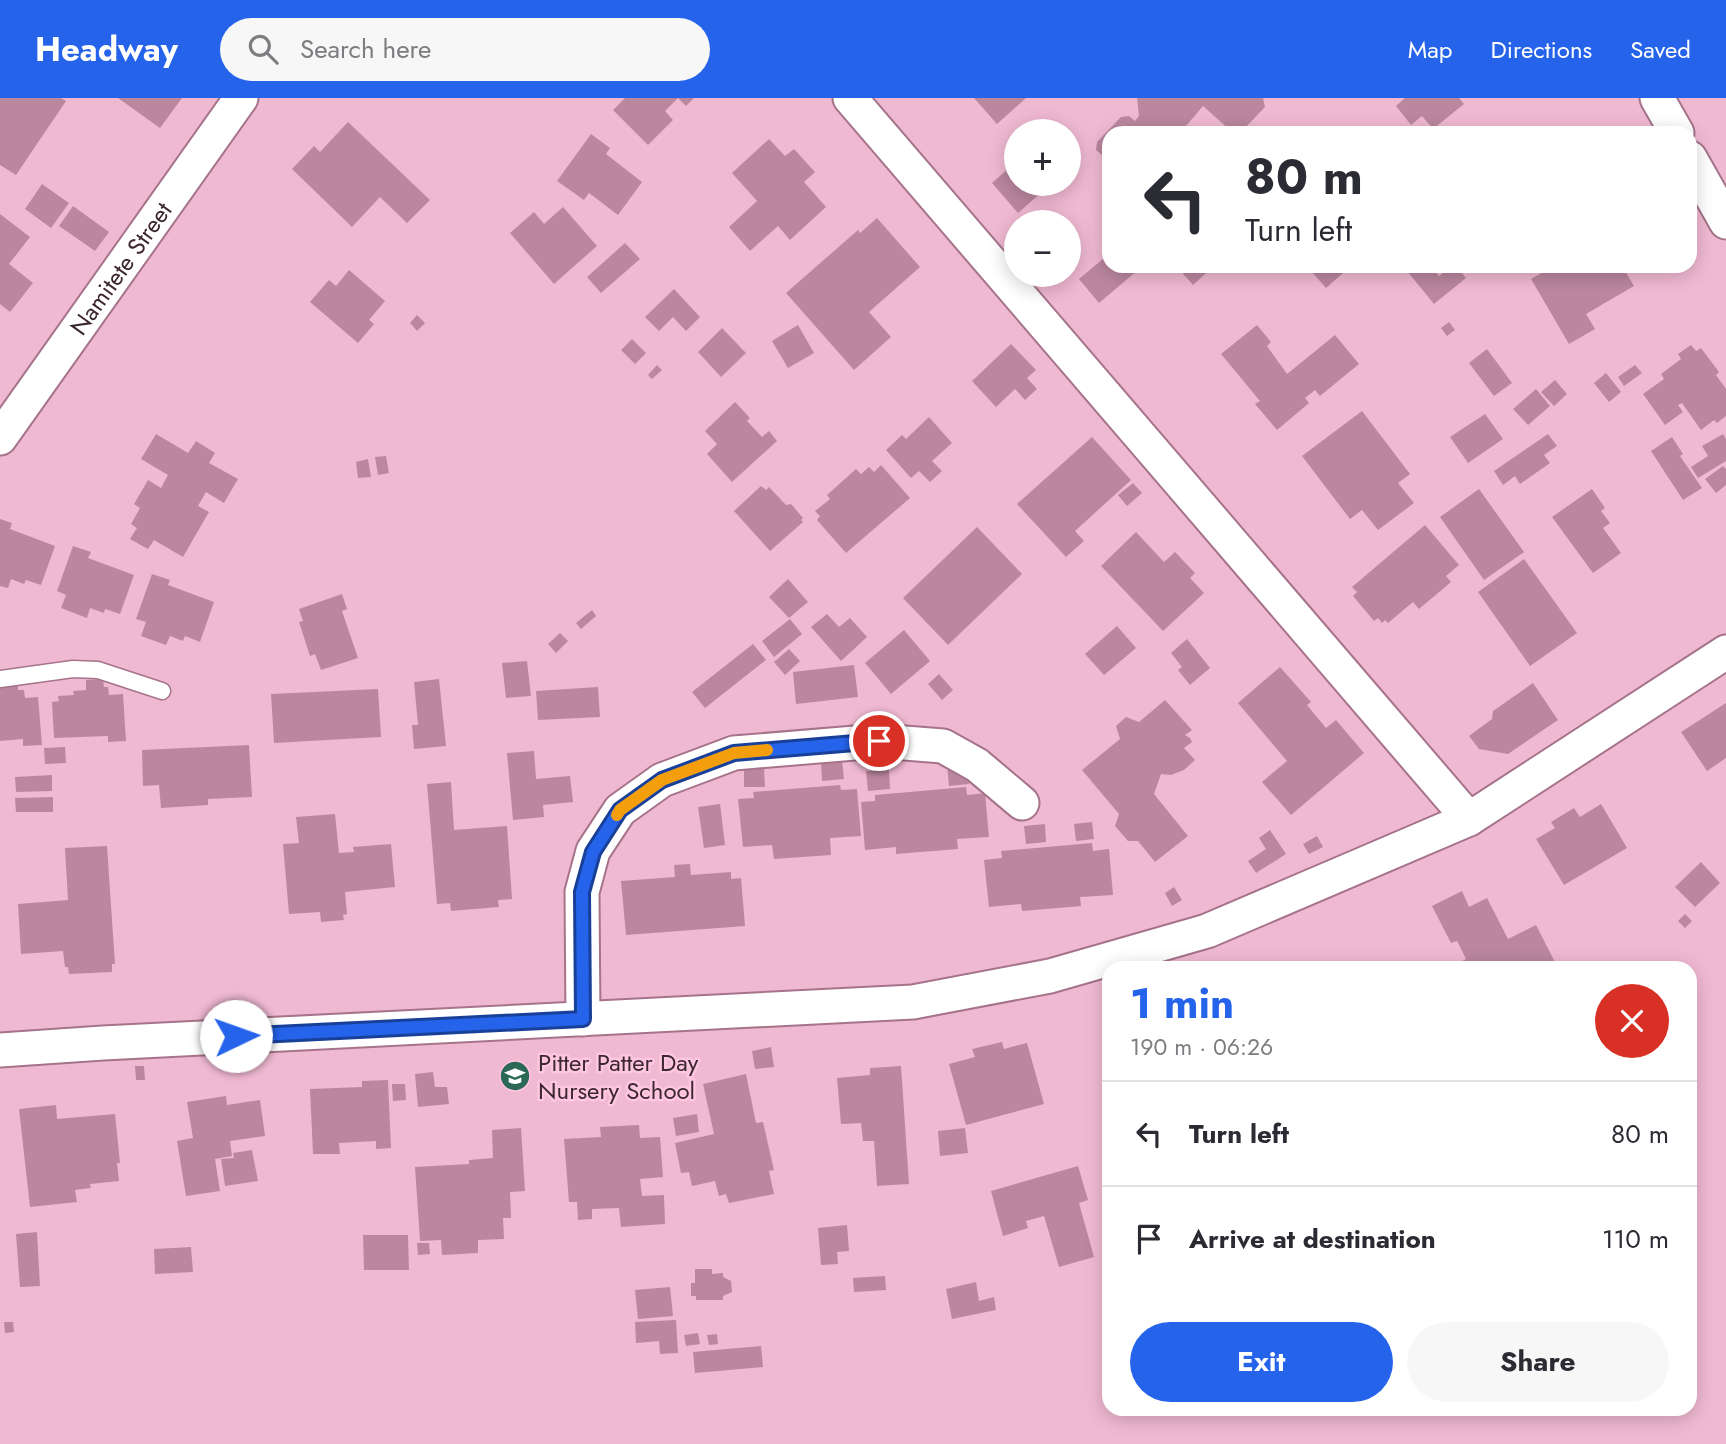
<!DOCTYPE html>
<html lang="en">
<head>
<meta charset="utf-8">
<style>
	body { margin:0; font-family:Jost,sans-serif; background:#f7f7f7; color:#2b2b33; height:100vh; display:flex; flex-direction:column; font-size:26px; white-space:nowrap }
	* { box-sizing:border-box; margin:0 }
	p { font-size:23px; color:#7c7c81 }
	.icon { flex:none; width:38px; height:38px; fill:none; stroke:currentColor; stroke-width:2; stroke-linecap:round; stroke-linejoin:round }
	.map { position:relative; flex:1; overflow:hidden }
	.details { position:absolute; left:1102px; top:863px; width:595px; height:455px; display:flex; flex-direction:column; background:#fff; border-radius:21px; box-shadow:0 4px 18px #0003 }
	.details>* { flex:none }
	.guide { position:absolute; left:1102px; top:28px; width:595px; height:147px; border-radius:21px; box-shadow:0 4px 18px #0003; background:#fff; color:#2b2b33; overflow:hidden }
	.fabs { position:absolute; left:1004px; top:21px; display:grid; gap:14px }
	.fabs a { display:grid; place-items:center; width:77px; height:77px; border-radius:50%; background:#fff; box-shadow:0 4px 18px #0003; font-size:35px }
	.pin { position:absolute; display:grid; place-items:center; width:60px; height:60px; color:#fff; margin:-30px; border:4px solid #fff; border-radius:50%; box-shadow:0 2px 7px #0007 }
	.me { position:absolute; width:77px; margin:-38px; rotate:87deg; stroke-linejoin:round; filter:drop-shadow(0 0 5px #0008) }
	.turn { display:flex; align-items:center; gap:24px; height:147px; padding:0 28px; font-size:32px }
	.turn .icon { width:91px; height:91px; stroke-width:2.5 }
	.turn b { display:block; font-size:49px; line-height:60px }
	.round { display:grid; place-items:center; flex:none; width:74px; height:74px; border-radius:37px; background:#f7f7f7 }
	.headline { display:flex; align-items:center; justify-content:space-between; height:119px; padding:0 28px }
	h1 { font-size:42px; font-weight:700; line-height:52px; color:#2563eb }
	.primary-button { display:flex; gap:14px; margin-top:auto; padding:14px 28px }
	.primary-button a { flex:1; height:80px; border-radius:42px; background:#2563eb; color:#fff; font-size:28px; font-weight:700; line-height:80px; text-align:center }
	.primary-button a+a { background:#f7f7f7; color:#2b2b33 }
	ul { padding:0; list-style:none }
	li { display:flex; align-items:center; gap:21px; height:105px; padding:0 28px; border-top:2px solid #e1e1e2 }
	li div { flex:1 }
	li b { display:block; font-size:26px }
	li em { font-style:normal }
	header { display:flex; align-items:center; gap:42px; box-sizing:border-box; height:98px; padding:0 35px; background:#2563eb; color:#fff }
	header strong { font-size:33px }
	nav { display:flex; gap:38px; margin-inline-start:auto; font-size:24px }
	.search { width:490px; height:63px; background:#f7f7f7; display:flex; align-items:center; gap:18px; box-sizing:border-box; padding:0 24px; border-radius:38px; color:#7c7c81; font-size:26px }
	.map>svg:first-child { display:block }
</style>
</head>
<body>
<header>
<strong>Headway</strong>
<div class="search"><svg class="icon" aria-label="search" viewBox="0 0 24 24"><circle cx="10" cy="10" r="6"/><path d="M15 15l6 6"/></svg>Search here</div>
<nav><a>Map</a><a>Directions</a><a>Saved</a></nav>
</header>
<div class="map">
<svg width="1726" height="1346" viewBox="0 0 1726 1346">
	<rect width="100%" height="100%" fill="#f0b9d2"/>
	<path fill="#bb879f" d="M0,0H61L66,3L16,77L0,67Z
		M118,0H182L160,30Z
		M625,0H694L686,8L678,0L665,13L673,22L648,47L613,12Z
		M974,0H1026L997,26Z
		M1137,0H1263L1265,9L1243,32L1231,33L1203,8L1180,35H1110V64L1096,52L1097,44L1121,19L1129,18L1135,23L1139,18Z
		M1405,0H1459L1464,6L1433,31L1422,18L1411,27L1396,8Z
		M348,24L430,102L407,125L380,99L352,129L292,71L314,48L320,54Z
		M591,36L610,50L606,56L642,84L618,117L589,95L584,102L557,83Z
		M769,41L785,58L794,51L815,74L804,84L826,109L790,142L778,128L750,153L729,129L757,103L732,75Z
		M1017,63V86H1051L1018,115L992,85Z
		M42,86L69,105L51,130L25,111Z
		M73,108L109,134L95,153L59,128Z
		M563,109L597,148L554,186L510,135L534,114L544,126Z
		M0,116L30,139L9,166L33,185L10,214L0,206Z
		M877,120L920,169L869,214L891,239L854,272L786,195L858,132L860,135Z
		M625,145L640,161L601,195L587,179Z
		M1110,155V168H1134L1138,172L1099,205L1079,181Z
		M1176,168H1214L1193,187Z
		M1319,168H1351L1326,190L1312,174Z
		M1403,168H1431L1439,178L1452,168H1456L1466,180L1434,206Z
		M1554,168H1622L1634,188L1586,216L1595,231L1569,246L1531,181Z
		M349,172L385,203L369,222L374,226L358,245L310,204L329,182L336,188Z
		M674,191L700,219L686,233L673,219L659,233L645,219Z
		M417,217L425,225L417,233L410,225Z
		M1449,224L1455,232L1447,238L1441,230Z
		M798,227L814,255L788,270L772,243Z
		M1257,227L1271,244L1267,248L1287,276L1335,237L1359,266L1320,298L1315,292L1305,300L1309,305L1277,332L1255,306L1260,303L1221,256Z
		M722,230L746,255L721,279L698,254Z
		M632,241L646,255L635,266L621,252Z
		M1011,246L1036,272L1027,280L1037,291L1025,302L1015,291L996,309L972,283Z
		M1691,247L1696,253L1701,250L1719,274L1716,277L1726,291V318L1717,325L1714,322L1701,332L1682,305L1678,307L1683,314L1665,327L1643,296L1664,281L1661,276L1681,261L1678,256Z
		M1487,251L1512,285L1494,298L1469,265Z
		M657,267L662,272L652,281L648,277Z
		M1635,267L1642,275L1624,288L1618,279Z
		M1606,275L1621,294L1609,304L1594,285Z
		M1555,282L1567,296L1554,308L1541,294Z
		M1536,291L1550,308L1528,327L1513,311Z
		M735,304L750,320L747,323L762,339L769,333L777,343L732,384L707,356L717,346L705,333Z
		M1362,313L1410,376L1398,385L1414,405L1378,432L1362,412L1350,421L1302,358Z
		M1485,316L1503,341L1468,365L1450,339Z
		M929,319L952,345L932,363L942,373L930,384L919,373L911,380L886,352L902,337L906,341Z
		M156,336L188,355L196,343L215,355L209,365L238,381L224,405L206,394L198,408L209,414L183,459L154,442L148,451L130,441L137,430L131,426L140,410L134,406L148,382L161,390L168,377L141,361Z
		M1548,336L1557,348L1544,357L1550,365L1520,386L1515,378L1503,387L1494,373Z
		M1723,336L1726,341V363L1698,380L1691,369L1708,358L1702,348Z
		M1092,339L1131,382L1075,433L1084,443L1066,459L1017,406Z
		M1672,339L1683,356L1680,358L1702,390L1683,402L1651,353Z
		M386,358L389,375L378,377L375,359Z
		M368,361L371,379L358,380L356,364Z
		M881,367L910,400L846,455L817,422L820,418L815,413L830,401L827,397L856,371L861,376L869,369L874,374Z
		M1723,368L1726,371V387L1716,395L1705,381Z
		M1133,385L1142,395L1127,408L1118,397Z
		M761,388L766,392L769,389L786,407L791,406L803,420L801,422L803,424L770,453L734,413Z
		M1479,391L1524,454L1484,482L1440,419Z
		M1592,391L1605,410L1601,413L1610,425L1603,430L1621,455L1593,475L1552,419Z
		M0,421L12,425L10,431L55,448L41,487L26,482L24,486L11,481L8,490L0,488Z
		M1425,427L1459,467L1446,478L1451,484L1419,511L1413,504L1388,525L1385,522L1382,525L1378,520L1374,523L1353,498L1357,494L1352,489Z
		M977,429L1022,476L948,547L903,500Z
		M1136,434L1164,464L1175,454L1195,475L1190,480L1204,495L1163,533L1101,468Z
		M73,448L91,454L88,460L134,477L120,516L105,511L104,515L90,510L87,520L61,510L66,497L57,493Z
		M1524,461L1577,535L1530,568L1478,494Z
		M152,476L170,482L168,487L214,504L200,544L185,538L183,543L170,538L166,547L141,538L146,524L136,521Z
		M788,481L808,504L789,520L769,499Z
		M342,496L347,511L342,513L358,560L321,572L315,556L310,558L299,524L303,523L299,511Z
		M592,512L596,518L581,531L576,525Z
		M827,516L839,529L850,520L867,539L841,563L811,529Z
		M790,521L802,536L774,559L762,543Z
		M1117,528L1136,550L1104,577L1085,556Z
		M904,532L930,563L891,596L865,565Z
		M560,535L568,543L556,555L548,546Z
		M1187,541L1210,570L1190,587L1178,572L1182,569L1171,555Z
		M753,546L766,562L705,610L692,594Z
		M789,551L800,563L785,577L774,564Z
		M527,563L531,598L506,600L502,565Z
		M854,567L858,599L796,606L793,574Z
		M1280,569L1311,604L1307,607L1326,630L1336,622L1364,655L1291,717L1262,684L1287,663L1238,605Z
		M939,576L953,592L942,602L928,586Z
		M103,581L104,589H108L109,597L123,596L126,643L108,644V638L54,640L52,604L59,603L58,598L74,597L73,593L86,592V582Z
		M439,581L446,648L414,651L412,627H418L414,584Z
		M1533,585L1558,622L1508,656L1479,651L1469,638L1492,621L1493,613Z
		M18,586V592H24L25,600L38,599L42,647L23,648V641L0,643V587Z
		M598,589L600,619L538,622L536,593Z
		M378,591L381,639L274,645L271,596Z
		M1165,602L1192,632L1185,637L1190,640L1192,644L1184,650L1195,662L1184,672L1171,677L1161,676L1154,696L1188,738L1155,764L1138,743H1128L1115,728L1119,716L1082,672L1120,641L1116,628L1126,619L1139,624Z
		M1726,605V660L1707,673L1681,634Z
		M249,647L252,699L208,701V707L161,710L159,687L143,688L142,652Z
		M65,649L66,665L45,666L44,650Z
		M534,653L536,681L570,678L573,704L543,707L544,719L513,722L507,655Z
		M842,663L844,681L822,683L821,664Z
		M966,666L969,686L949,688L947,667Z
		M744,669H764L765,689H744Z
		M889,672L890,691L868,693L866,673Z
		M52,677V693L16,694L15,679Z
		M451,684L454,732L507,728L512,801L498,802L499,809L451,813L450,805L437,806L427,686Z
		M840,687L841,692L857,691L861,738L830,740L831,757L774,761L772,747L743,749L738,701L754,700L753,694Z
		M966,689L967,697L985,695L989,739L957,741L958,751L896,756V749L865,752L861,704L875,703V697Z
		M53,699V714H16L15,700Z
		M720,706L725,747L704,750L698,709Z
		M1601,706L1627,750L1564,787L1536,741L1555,730L1551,724L1574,710L1580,719Z
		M335,716L339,755L354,754L353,749L391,746L395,789L345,794L347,816L343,817L344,822L321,824L320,814L289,816L283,746L299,745L296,719Z
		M1092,724L1094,741L1076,743L1074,726Z
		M1045,726L1046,744L1026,746L1024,728Z
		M1270,732L1286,756L1256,775L1248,763L1266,751L1259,740Z
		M1317,738L1323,749L1309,756L1303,746Z
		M1092,745L1093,753L1109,751L1113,797L1080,799L1081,808L1022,813L1021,806L989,809L984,762L1002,760L1001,753Z
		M107,748L115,866H112V874L69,876L68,869H65L63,853L21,856L18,806L68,802L65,750Z
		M1701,764L1720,785L1695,809L1675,789Z
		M690,766L691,777L731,774V781L741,780L745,828L626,837L621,783L675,779L674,767Z
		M1174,789L1182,802L1172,808L1165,795Z
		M1462,793L1469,809L1487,800L1508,841L1536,827L1558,870H1448L1466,861L1457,843L1451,845L1432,808Z
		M1685,816L1692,823L1685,830L1678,823Z
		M1002,944L1004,951L1027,945L1044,1006L966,1027L949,966L975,959L972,951Z
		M771,949L774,969L755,971L752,953Z
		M135,968H144L145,982H136Z
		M901,968L909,1086L877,1088L874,1043H863L861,1025L841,1026L837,980L870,977V970Z
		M433,974L435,989H447L449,1006L418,1009L415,976Z
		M746,976L756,1025L763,1024L774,1072L769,1073L774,1096L729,1105L726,1096L719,1098L715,1083L692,1088L689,1074L681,1075L675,1045L714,1036L703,986Z
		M388,982L391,1050L376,1051V1043L339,1045L340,1056H313L310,991L362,989V983Z
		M392,986H405L406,1002L393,1003Z
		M226,998L227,1007L260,1002L265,1038L230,1043L232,1058L215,1061L220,1093L186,1098L177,1043L193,1040L187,1004Z
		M56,1007L57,1021L115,1016L120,1065H117L119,1083L90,1086L91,1090L75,1092L77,1104L30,1109L19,1011Z
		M697,1016L699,1034L676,1038L673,1020Z
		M639,1027L640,1040L660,1039L663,1079L640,1081L642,1098L664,1097L665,1126L621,1129L619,1110L592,1111V1121L578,1122L577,1104H569L564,1041L601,1039L600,1029Z
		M521,1030L525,1093L510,1094L511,1120H503L504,1141L478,1142V1155L442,1157L441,1142L420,1143L415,1069L469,1066V1062L493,1060L492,1032Z
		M965,1030L968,1055L940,1058L938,1033Z
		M252,1052L258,1083L225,1088L221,1061L234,1060L233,1055Z
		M1078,1068L1088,1102L1079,1105L1094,1159L1059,1169L1044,1118L1026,1123L1028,1130L1003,1138L991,1093Z
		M847,1127L849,1153L837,1154L838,1166L821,1167L818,1130Z
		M37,1134L40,1188L20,1189L16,1136Z
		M363,1137H408L409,1172H364Z
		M417,1145H429L430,1156L418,1157Z
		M191,1149L193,1174L155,1176L154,1151Z
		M695,1171H712V1176L723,1175V1179L731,1183L732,1194L723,1198V1202H696V1198H691V1185H695Z
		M885,1178L886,1192L854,1194L853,1180Z
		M976,1184L979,1203L994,1199L996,1212L952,1221L946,1191Z
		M670,1189L673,1218L638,1221L635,1192Z
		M676,1222L678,1255L660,1256L659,1243L636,1245L635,1224Z
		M4,1224H13L14,1234L5,1235Z
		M698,1235L700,1246L686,1248L684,1237Z
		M717,1236L718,1246L709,1247L707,1237Z
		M761,1248L763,1269L695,1275L693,1254Z"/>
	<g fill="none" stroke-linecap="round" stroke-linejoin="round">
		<g stroke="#a5738a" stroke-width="19">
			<path id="lane" d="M0,581L73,571L98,572L162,593"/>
		</g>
		<g stroke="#a5738a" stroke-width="37">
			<g id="street">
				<path d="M850,0L1469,721"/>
				<path d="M1657,0L1677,35"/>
				<path d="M1690,60L1726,124"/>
				<path id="s1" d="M0,340L241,0"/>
				<path d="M583,921L582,794L593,753L620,712L662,682L734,655L879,643L943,648L977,667L1022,705"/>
				<path d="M0,952L103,945L913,904L1050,878L1207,833L1469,721L1726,554"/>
			</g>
		</g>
		<use href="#lane" stroke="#fff" stroke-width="16"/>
		<use href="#street" stroke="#fff" stroke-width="33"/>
	</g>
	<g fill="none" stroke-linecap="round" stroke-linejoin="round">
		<g stroke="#184099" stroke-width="18">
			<path id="route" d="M236,938L583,921L582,794L593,754L620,712L662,682L734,655L879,643"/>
		</g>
		<use href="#route" stroke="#2563eb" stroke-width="12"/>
		<path stroke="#f59e0b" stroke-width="12" d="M617,717L620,712L662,682L734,655L767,652"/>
	</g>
	<defs>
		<g id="school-disc" transform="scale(1.575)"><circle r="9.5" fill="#2b6956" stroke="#fec6df"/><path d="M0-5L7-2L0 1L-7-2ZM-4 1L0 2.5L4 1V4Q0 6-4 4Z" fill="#fff"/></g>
	</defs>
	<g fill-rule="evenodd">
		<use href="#school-disc" x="515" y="978"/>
	</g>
	<g text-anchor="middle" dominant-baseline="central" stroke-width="5" stroke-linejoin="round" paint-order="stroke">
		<g font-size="24" fill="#3c2731" stroke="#fec6df">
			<text stroke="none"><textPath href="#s1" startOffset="208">Namitete Street</textPath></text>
		</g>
		<g font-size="24" fill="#3c2731" stroke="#fec6df" text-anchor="start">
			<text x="538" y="964">Pitter Patter Day<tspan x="538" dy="28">Nursery School</tspan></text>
		</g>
	</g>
</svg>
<div class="fabs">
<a>+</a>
<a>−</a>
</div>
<div class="pin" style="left:879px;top:643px;background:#d93025"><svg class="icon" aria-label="arrive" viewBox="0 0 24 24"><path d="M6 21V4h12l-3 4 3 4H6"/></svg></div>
<svg class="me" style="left:236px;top:938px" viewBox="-20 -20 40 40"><circle r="19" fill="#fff"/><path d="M0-13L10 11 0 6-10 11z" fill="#2563eb"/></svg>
<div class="guide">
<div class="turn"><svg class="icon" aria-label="left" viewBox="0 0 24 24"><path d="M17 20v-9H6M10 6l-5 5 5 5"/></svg><div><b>80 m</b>Turn left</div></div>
</div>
<section class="details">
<div class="headline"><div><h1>1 min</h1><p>190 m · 06:26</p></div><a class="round" style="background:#d93025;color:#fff"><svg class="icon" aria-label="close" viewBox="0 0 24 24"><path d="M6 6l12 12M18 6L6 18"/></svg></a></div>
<ul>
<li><svg class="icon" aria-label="left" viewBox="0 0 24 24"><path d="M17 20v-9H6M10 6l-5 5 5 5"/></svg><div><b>Turn left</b></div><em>80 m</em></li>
<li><svg class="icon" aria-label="arrive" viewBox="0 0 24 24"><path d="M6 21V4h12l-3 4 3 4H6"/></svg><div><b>Arrive at destination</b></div><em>110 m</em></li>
</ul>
<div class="primary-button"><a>Exit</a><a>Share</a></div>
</section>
</div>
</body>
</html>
